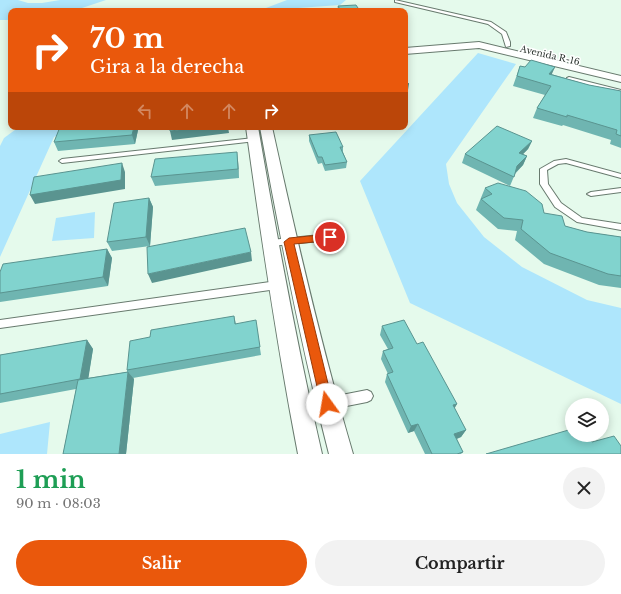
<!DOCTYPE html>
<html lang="es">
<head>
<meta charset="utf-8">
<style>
	body { margin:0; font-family:"Libre Baskerville",serif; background:#f2f2f2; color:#222; height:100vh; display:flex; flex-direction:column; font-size:15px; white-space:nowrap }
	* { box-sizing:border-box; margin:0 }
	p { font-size:13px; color:#767676 }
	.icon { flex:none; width:22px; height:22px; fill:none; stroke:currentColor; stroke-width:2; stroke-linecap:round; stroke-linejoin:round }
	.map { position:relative; height:454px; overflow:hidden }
	.drawer { display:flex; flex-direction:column; background:#fff; flex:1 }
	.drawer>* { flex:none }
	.hud { position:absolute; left:8px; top:8px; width:400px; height:122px; border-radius:8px; box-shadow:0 2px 10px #0003; background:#ea580c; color:#fff; overflow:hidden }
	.tools { position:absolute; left:565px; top:398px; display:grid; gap:8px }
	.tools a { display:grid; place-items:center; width:44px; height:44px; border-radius:50%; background:#fff; box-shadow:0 2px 10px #0003; font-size:20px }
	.pin { position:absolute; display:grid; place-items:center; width:34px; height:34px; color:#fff; margin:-17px; border:2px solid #fff; border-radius:50%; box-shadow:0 1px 4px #0007 }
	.me { position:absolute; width:44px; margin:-22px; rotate:347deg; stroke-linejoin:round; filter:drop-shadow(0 0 3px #0008) }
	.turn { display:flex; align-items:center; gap:14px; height:84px; padding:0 16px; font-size:18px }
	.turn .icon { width:52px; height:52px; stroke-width:2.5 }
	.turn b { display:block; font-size:28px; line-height:34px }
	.lanes { display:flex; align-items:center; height:38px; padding:0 16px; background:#0003; justify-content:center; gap:20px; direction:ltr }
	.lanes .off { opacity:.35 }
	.round { display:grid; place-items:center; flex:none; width:42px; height:42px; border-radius:21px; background:#f2f2f2 }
	.head { display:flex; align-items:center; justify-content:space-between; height:68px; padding:0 16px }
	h1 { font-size:24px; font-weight:800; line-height:30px; color:#1e9e55 }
	.action { display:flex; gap:8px; margin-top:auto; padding:8px 16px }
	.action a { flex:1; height:46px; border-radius:24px; background:#ea580c; color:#fff; font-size:16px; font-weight:800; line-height:46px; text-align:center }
	.action a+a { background:#f2f2f2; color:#222 }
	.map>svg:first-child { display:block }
</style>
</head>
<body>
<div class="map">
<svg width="621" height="454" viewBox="0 0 621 454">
	<rect width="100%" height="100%" fill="#e5faec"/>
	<path fill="#aee6fc" d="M0,0H18L28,3H42L60,0H106L73,11H11V20H0Z
		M287,0H346L340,5L298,8L292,11H258Z
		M478,53L516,64L446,164L449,184L457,203L484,237L522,267L587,300L621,308V404L410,303L360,181Z
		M19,127H72L54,137L0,257V146L4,138Z
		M95,212L94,238L52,241L56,218Z
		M50,422L47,454H0V434Z"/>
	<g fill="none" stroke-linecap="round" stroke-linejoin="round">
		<g stroke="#687a6e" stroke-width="2">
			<path id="lane" d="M395,0L491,22L506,32L510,42V46L506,47L502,34L488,24L395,2Z
				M569,77L621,90V94L567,80V78Z
				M254,138L257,140L256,141L62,163L59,161L62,159Z
				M566,159L621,174V178L566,163L558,164L547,170L548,184L561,203L582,218L621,224V230L577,222L555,207L540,184V169L554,161Z
				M621,188V192L591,196L587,194L591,192Z
				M330,234L333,235L334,237L333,239L330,240L271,246L268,245L267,243L268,241L271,240Z
				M277,281L280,282L282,285L280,288L277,289L0,328V320Z
				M367,390L371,392L373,396L371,400L367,402L301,415L297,413L295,409L297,405L301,403Z"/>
		</g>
		<g stroke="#687a6e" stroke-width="2">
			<path id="street" d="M479,42L621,76V82L479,48L405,54V48Z
				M246,127H258C277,237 297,346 322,454H298C277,346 261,236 246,127Z
				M260,127H272C296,237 321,346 353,454H329C301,346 280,237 260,127Z"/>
		</g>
		<use href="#lane" fill="#fff" fill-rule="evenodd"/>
		<use href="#street" fill="#fff" fill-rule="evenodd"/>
	</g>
	<path fill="#6fb5b1" d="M338,6L360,11H337Z
		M520,66L525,67H555L551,74L589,85L621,91V148L610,144L611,140L563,125L562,126L533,118L537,108L545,95L513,86Z
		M138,130L135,144L58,151L54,142Z
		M309,135L343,147V152L347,162L346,168L325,171L322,163L318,164L309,141Z
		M532,141L528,149L523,154L527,156L523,165L515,174L510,186L462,163L465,154Z
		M238,161L239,178L155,186L151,177Z
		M485,188L544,213L565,226L587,232L621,237V288L599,285L544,264L515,240L517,231L498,229L476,210Z
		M149,198L153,207L150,246L112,251L107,242Z
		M107,249L112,258L108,286L0,302V272Z
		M234,316L236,324L257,329L261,355L133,378L134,379L126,454H63L76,389L0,403V355L87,340L93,349L88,378L127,372V370L150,337Z
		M382,326L417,344L457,404L454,408L466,430L461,437L457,439L463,452L461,454H425L414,431L408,433L385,382L387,374H388L381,359L383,351L388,349L380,335Z"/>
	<path fill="#5a9490" d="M555,67L551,76L549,74Z
		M405,84H409L408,90H405Z
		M134,127H137L138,130L135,144L132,135Z
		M206,127H228L229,133L172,140L170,131Z
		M532,141L528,149L515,162L519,153Z
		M237,152L238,161L239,178L238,169Z
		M527,156L523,165L513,175L517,166Z
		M122,163L125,172V189L35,204L30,195Z
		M149,198L153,207L150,246L146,237Z
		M107,249L112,258L108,286L103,277Z
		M251,252L252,261L152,283L148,274Z
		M87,340L93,349L87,387L80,379Z
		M128,372L134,379L126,454H119Z
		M457,404L453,411V405Z
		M418,424L414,431L408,433L411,426Z
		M466,430L461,437L450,441L454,434Z"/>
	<path fill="#81d3ce" stroke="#5a9490" d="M356,5L360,11H341L338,6Z
		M308,9L309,11H291L290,10Z
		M531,60L555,67L549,74L589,85L621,91V136L616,134L617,130L567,115V117L537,108L551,86L517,76L520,66L525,67Z
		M405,80L409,84H405Z
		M497,126L532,141L519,153L527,156L517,166L514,177L465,154Z
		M60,127H134L132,135L54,142Z
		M170,127H206L170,131Z
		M336,132L343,147H340L347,162L325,165L322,157H318L309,135Z
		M237,152L238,169L151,177L155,159Z
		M122,163L121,180L30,195L34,177Z
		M498,183L526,191L542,204L544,213L562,216L565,226L587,232L621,237V276L608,274L550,253L521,229L523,220L504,218L481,199L492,194L485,188Z
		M149,198L146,237L107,242L114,203Z
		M245,228L251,252L148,274L147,247Z
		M107,249L103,277L0,293V272L3,264Z
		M234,316L235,324L256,320L260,347L127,370L130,341L150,337L151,330Z
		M404,320L417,344L423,342L457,404L453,405L466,430L454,434L463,452L457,454H432L418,424L411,426L387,374L393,372L383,351L393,348L382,326Z
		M87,340L80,379L0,394V355Z
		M128,372L119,454H63L78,380Z
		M572,429V435H588L592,442L614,436L621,446V454H486Z"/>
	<path fill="#ea580c" stroke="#983908" d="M330,234L333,235L334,237L333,240L294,244L333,404L332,409L327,411L322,409L321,404L284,242L289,238Z"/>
	<g text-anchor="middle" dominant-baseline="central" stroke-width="3" stroke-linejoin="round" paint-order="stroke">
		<g font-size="9" fill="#2c342f" stroke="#fff">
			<text transform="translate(550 55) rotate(13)">Avenida R-16</text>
		</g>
	</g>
</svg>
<div class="tools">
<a><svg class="icon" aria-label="layers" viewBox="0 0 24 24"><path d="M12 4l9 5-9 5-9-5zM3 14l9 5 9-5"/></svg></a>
</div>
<div class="pin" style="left:330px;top:237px;background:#d93025"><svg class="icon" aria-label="arrive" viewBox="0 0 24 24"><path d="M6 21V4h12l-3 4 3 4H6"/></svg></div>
<svg class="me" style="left:327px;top:404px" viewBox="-20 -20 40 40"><circle r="19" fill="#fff"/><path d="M0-13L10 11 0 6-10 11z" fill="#ea580c"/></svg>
<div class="hud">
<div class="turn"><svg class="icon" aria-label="right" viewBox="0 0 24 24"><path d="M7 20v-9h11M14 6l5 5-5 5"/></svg><div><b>70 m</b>Gira a la derecha</div></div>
<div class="lanes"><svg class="icon off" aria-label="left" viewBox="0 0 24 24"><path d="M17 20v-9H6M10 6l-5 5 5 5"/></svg><svg class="icon off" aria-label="ahead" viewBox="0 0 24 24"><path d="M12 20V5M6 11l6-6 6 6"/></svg><svg class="icon off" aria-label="ahead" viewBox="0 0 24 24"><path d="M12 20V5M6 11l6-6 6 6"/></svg><svg class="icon" aria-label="right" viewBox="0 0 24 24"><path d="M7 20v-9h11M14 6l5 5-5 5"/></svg></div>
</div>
</div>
<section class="drawer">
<div class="head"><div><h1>1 min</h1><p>90 m · 08:03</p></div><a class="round"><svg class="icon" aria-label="close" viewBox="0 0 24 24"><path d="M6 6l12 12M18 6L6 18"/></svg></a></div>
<div class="action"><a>Salir</a><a>Compartir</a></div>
</section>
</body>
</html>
